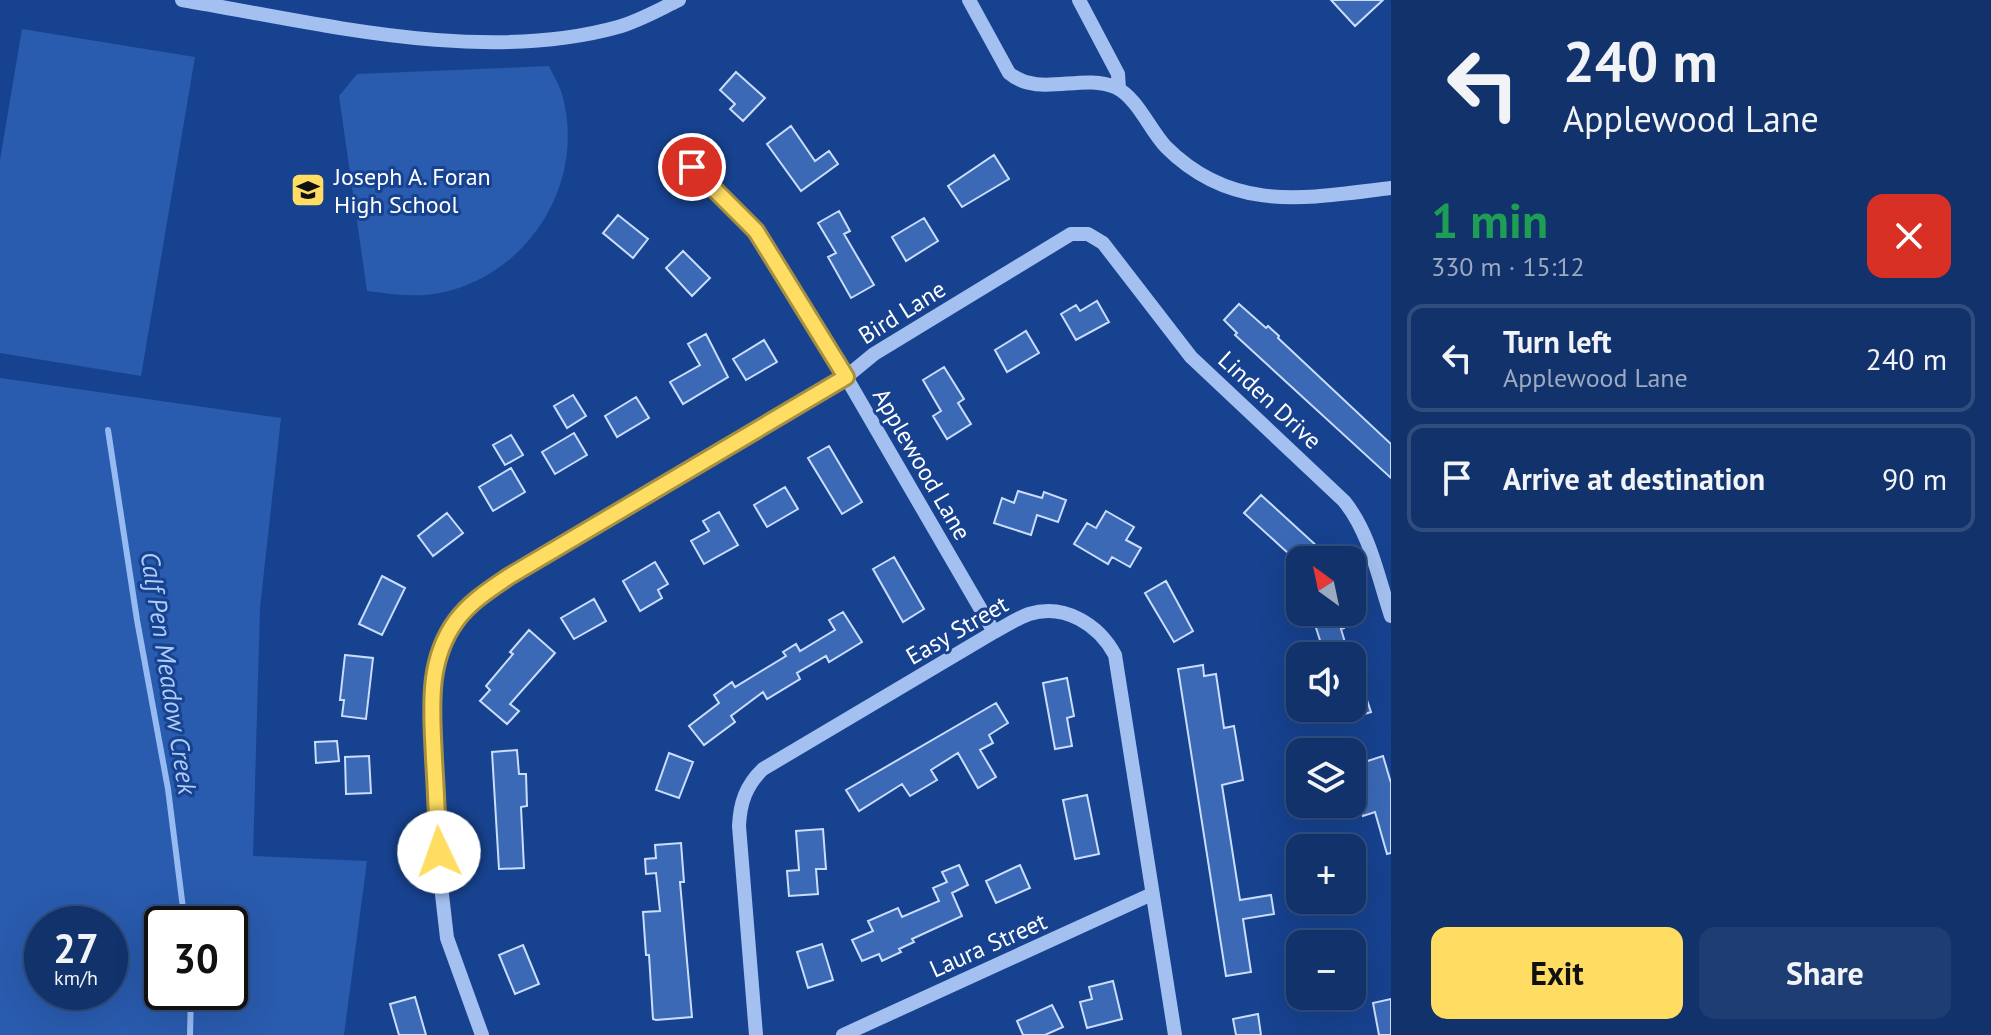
<!DOCTYPE html>
<html lang="en">
<head>
<meta charset="utf-8">
<style>
	body { margin:0; font-family:"PT Sans",sans-serif; background:#1e3e73; color:#f1f3f6; height:100vh; display:flex; flex-direction:column; font-size:30px; white-space:nowrap }
	* { box-sizing:border-box; margin:0 }
	p { font-size:26px; color:#9caac1 }
	.icon { flex:none; width:44px; height:44px; fill:none; stroke:currentColor; stroke-width:2; stroke-linecap:round; stroke-linejoin:round }
	.map { position:relative; flex:1; overflow:hidden }
	.details { display:flex; flex-direction:column; background:#11326b; width:600px }
	.details>* { flex:none }
	.hud { background:#11326b; color:#f1f3f6; overflow:hidden }
	.needle { width:52px; rotate:327deg }
	.fabs { position:absolute; left:1286px; top:546px; display:grid; gap:16px }
	.fabs a { display:grid; place-items:center; width:80px; height:80px; border-radius:16px; background:#11326b; box-shadow:0 8px 32px #0002,0 0 0 2px #304d7e; font-size:40px }
	.speed { position:absolute; left:24px; top:906px; display:flex; gap:16px; font-size:40px; font-weight:700; text-align:center }
	.speed>* { display:grid; place-content:center; width:104px; height:104px; border-radius:50%; background:#11326b; box-shadow:0 8px 32px #0002,0 0 0 2px #304d7e; line-height:1 }
	.speed small { font-size:20px; font-weight:400 }
	.speed .limit { border:4px solid #111; border-radius:12px; background:#fff; color:#111 }
	.pin { position:absolute; display:grid; place-items:center; width:68px; height:68px; color:#fff; margin:-34px; border:4px solid #fff; border-radius:50%; box-shadow:0 2px 8px #0007 }
	.me { position:absolute; width:88px; margin:-44px; rotate:357deg; stroke-linejoin:round; filter:drop-shadow(0 0 6px #0008) }
	.turn { display:flex; align-items:center; gap:28px; height:168px; padding:0 40px; font-size:36px }
	.turn .icon { width:104px; height:104px; stroke-width:2.5 }
	.turn b { display:block; font-size:56px; line-height:68px }
	.round { display:grid; place-items:center; flex:none; width:84px; height:84px; border-radius:16px; background:#1e3e73 }
	.headline { display:flex; align-items:center; justify-content:space-between; height:136px; padding:0 40px }
	h1 { font-size:48px; font-weight:700; line-height:60px; color:#1e9e55 }
	.cta { display:flex; gap:16px; margin-top:auto; padding:16px 40px }
	.cta a { flex:1; height:92px; border-radius:16px; background:#ffdd62; color:#111; font-size:32px; font-weight:700; line-height:92px; text-align:center }
	.cta a+a { background:#1e3e73; color:#f1f3f6 }
	ul { padding:0; list-style:none }
	li { display:flex; align-items:center; gap:24px; height:108px; margin:0 16px 12px; padding:0 24px; border:4px solid #304d7e; border-radius:16px }
	li div { flex:1 }
	li b { display:block; font-size:30px }
	li em { font-style:normal }
	main { display:flex; flex:1; min-height:0 }
	.map>svg:first-child { display:block }
</style>
</head>
<body>
<main>
<div class="map">
<svg width="1391" height="1035" viewBox="0 0 1391 1035">
	<rect width="100%" height="100%" fill="#17428f"/>
	<path fill="#295bae" fill-rule="evenodd" d="M22,29L195,57L141,376L0,353V160Z
		M549,66C553,75 559,84 562,94C587,182 529,275 440,293C416,298 392,294 367,291L339,96L357,74Z
		M0,378L281,418L260,608L253,856L367,861L344,1035H0ZM42,924H110V992H42ZM162,924H230V992H162Z"/>
	<g fill="none" stroke-linecap="round" stroke-linejoin="round">
		<path stroke="#96baf2" stroke-width="6" d="M108,430L137,620L168,789L185,924
			M190,1035L191,992"/>
	</g>
	<path fill="#3b69b6" stroke="#caddfb" stroke-width="2" d="M1331,0H1383L1355,26Z
		M736,72L765,98L743,121L730,109L735,104L720,90Z
		M791,126L815,161L829,151L838,164L801,191L767,144Z
		M994,155L1009,179L962,207L948,186Z
		M839,211L850,231L844,234L874,285L851,298L828,257L836,253L818,223Z
		M618,215L648,239L633,258L603,233Z
		M924,218L938,241L906,261L892,237Z
		M683,251L710,278L692,296L666,268Z
		M1097,301L1109,322L1076,340L1061,314L1076,305L1080,311Z
		M1239,304L1266,328L1268,326L1279,336L1278,338L1391,444V478L1235,335L1237,333L1224,320Z
		M1026,331L1039,353L1007,372L995,350Z
		M706,334L728,377L683,404L670,382L700,365L688,344Z
		M764,340L777,362L746,380L733,359Z
		M944,367L964,399L958,403L971,424L947,439L933,416L941,411L923,380Z
		M573,395L586,416L567,428L554,406Z
		M636,397L649,418L617,437L605,416Z
		M574,433L587,455L555,474L542,452Z
		M511,435L523,455L505,465L493,445Z
		M829,446L862,502L842,514L808,458Z
		M511,468L525,492L493,511L479,487Z
		M785,487L798,509L767,527L754,505Z
		M1018,491L1042,498L1044,492L1066,500L1058,522L1037,515L1031,535L994,523L1002,498L1014,503Z
		M1261,495L1319,548L1308,560H1300V564L1244,513Z
		M1106,511L1134,527L1126,540L1141,548L1130,567L1112,557L1108,564L1074,544L1087,523L1096,528Z
		M719,512L738,545L704,564L691,541L709,531L703,521Z
		M447,513L463,533L433,556L418,536Z
		M894,557L924,609L903,622L873,569Z
		M655,562L668,584L658,590L662,598L640,611L623,581Z
		M382,576L405,588L382,635L359,624Z
		M1166,581L1193,631L1174,642L1145,593Z
		M594,599L606,621L574,639L561,618Z
		M843,612L862,642L829,662L826,656L797,673L800,679L767,699L763,692L731,716L735,722L704,745L689,726L719,703L714,695L732,682L735,687L786,656L783,652L796,644L800,651L835,630L829,620Z
		M1311,612H1339L1344,628L1341,629L1349,656H1325Z
		M529,630L555,653L510,704L519,711L507,724L480,701L490,690L486,686L513,654L510,652Z
		M345,655L373,658L366,719L342,716L344,700H340Z
		M1352,664H1355L1371,712L1352,718Z
		M1203,665L1204,676L1216,674L1224,728L1234,726L1243,780L1222,785L1240,900L1271,895L1274,914L1243,919L1251,972L1226,976L1178,669Z
		M1067,678L1074,716L1067,718L1072,746L1055,749L1043,683Z
		M996,703L1008,723L989,735L993,743L980,750L996,777L978,788L958,753L931,770L937,780L910,796L902,784L859,811L846,790Z
		M337,741L339,761L316,763L315,742Z
		M517,750L519,774H526L527,806L521,807L524,868L499,869L492,752Z
		M669,753L693,762L679,798L656,790Z
		M369,756L371,793L346,794L345,757Z
		M1383,756L1391,783V853L1387,854L1375,812L1363,816L1354,788L1358,787L1352,769V766Z
		M1087,795L1099,854L1075,859L1063,800Z
		M823,829L826,869H816L818,894L789,896L787,871L799,870L796,831Z
		M681,843L684,882H680L692,1017L656,1020L653,1019L649,955H646L643,912L660,911L656,873L646,874L645,859L656,858L655,845Z
		M959,865L968,885L952,893L962,916L912,939L914,942L899,949L901,952L882,961L879,954L862,961L852,940L873,931L868,921L898,908L902,917L939,901L933,888L947,882L942,872Z
		M1020,865L1030,888L996,903L986,881Z
		M822,944L833,980L808,988L797,952Z
		M523,945L539,984L515,994L499,955Z
		M1113,981L1122,1019L1087,1028L1080,1002L1092,999L1089,987Z
		M415,997L426,1035H399L390,1004Z
		M1391,999V1035H1379L1373,1003Z
		M1052,1005L1063,1027L1045,1035H1023L1017,1021Z
		M1258,1014L1261,1035H1236L1233,1019Z"/>
	<g fill="none" stroke-linecap="round" stroke-linejoin="round">
		<path stroke="#a3c0f0" stroke-width="14" d="M182,0C319,23 481,65 618,27C639,21 660,9 679,0
			M969,0L1009,73C1038,98 1082,73 1115,87C1138,98 1149,129 1166,147C1233,214 1307,198 1391,188
			M1079,0L1118,74L1119,89
			M692,167L756,231L846,377L994,632
			M482,1035L447,938L440,877L431,689L438,656L454,623L480,596L508,577L807,402L846,377L874,354L1071,234H1088L1103,243L1191,357L1344,501C1370,533 1378,577 1391,616
			M756,1035L739,826C740,803 746,785 763,769L994,632C1006,626 1017,618 1029,614C1065,603 1099,625 1115,655L1175,1035
			M843,1035L1152,894"/>
	</g>
	<g fill="none" stroke-linecap="round" stroke-linejoin="round">
		<g stroke="#a69040" stroke-width="20">
			<path id="route" d="M439,852C437,821 436,790 434,759C432,711 426,662 456,621C470,602 489,590 508,577L846,377L756,231L692,167"/>
		</g>
		<use href="#route" stroke="#ffdd62" stroke-width="14"/>
	</g>
	<defs>
		<g id="school-square" transform="scale(1.8)"><rect x="-9" y="-9" width="18" height="18" rx="4" fill="#ffdd62" stroke="#17428f"/><path d="M0-5L7-2L0 1L-7-2ZM-4 1L0 2.5L4 1V4Q0 6-4 4Z" fill="#111"/></g>
	</defs>
	<g fill-rule="evenodd">
		<use href="#school-square" x="308" y="190"/>
	</g>
	<g text-anchor="middle" dominant-baseline="central" stroke-width="6" stroke-linejoin="round" paint-order="stroke">
		<g font-size="24" fill="#fff" stroke="#17428f" text-anchor="start">
			<text x="334" y="176">Joseph A. Foran<tspan x="334" dy="28">High School</tspan></text>
		</g>
		<g font-size="24" fill="#fff" stroke="#17428f">
			<text transform="translate(902 312) rotate(-32)">Bird Lane</text>
			<text transform="translate(1270 400) rotate(43)">Linden Drive</text>
			<text transform="translate(922 464) rotate(60)">Applewood Lane</text>
			<text transform="translate(957 630) rotate(-30)">Easy Street</text>
			<text transform="translate(988 945) rotate(-24)">Laura Street</text>
		</g>
		<g font-size="26" font-style="italic" fill="#afcbf7" stroke="#17428f">
			<text transform="translate(169 673) rotate(81)">Calf Pen Meadow Creek</text>
		</g>
	</g>
</svg>
<div class="fabs">
<a><svg class="needle" viewBox="-14 -14 28 28"><path d="M0-13l5 13h-10z" fill="#e53935"/><path d="M0 13l5-13h-10z" fill="#9caac1"/></svg></a>
<a><svg class="icon" aria-label="sound" viewBox="0 0 24 24"><path d="M4 9h4l5-4v14l-5-4H4zM17 9q2 3 0 6"/></svg></a>
<a><svg class="icon" aria-label="layers" viewBox="0 0 24 24"><path d="M12 4l9 5-9 5-9-5zM3 14l9 5 9-5"/></svg></a>
<a>+</a>
<a>−</a>
</div>
<div class="speed"><div>27<small>km/h</small></div><div class="limit">30</div></div>
<div class="pin" style="left:692px;top:167px;background:#d93025"><svg class="icon" aria-label="arrive" viewBox="0 0 24 24"><path d="M6 21V4h12l-3 4 3 4H6"/></svg></div>
<svg class="me" style="left:439px;top:852px" viewBox="-20 -20 40 40"><circle r="19" fill="#fff"/><path d="M0-13L10 11 0 6-10 11z" fill="#ffdd62"/></svg>
</div>
<section class="details">
<div class="hud">
<div class="turn"><svg class="icon" aria-label="left" viewBox="0 0 24 24"><path d="M17 20v-9H6M10 6l-5 5 5 5"/></svg><div><b>240 m</b>Applewood Lane</div></div>
</div>
<div class="headline"><div><h1>1 min</h1><p>330 m · 15:12</p></div><a class="round" style="background:#d93025;color:#fff"><svg class="icon" aria-label="close" viewBox="0 0 24 24"><path d="M6 6l12 12M18 6L6 18"/></svg></a></div>
<ul>
<li><svg class="icon" aria-label="left" viewBox="0 0 24 24"><path d="M17 20v-9H6M10 6l-5 5 5 5"/></svg><div><b>Turn left</b><p>Applewood Lane</p></div><em>240 m</em></li>
<li><svg class="icon" aria-label="arrive" viewBox="0 0 24 24"><path d="M6 21V4h12l-3 4 3 4H6"/></svg><div><b>Arrive at destination</b></div><em>90 m</em></li>
</ul>
<div class="cta"><a>Exit</a><a>Share</a></div>
</section>
</main>
</body>
</html>
